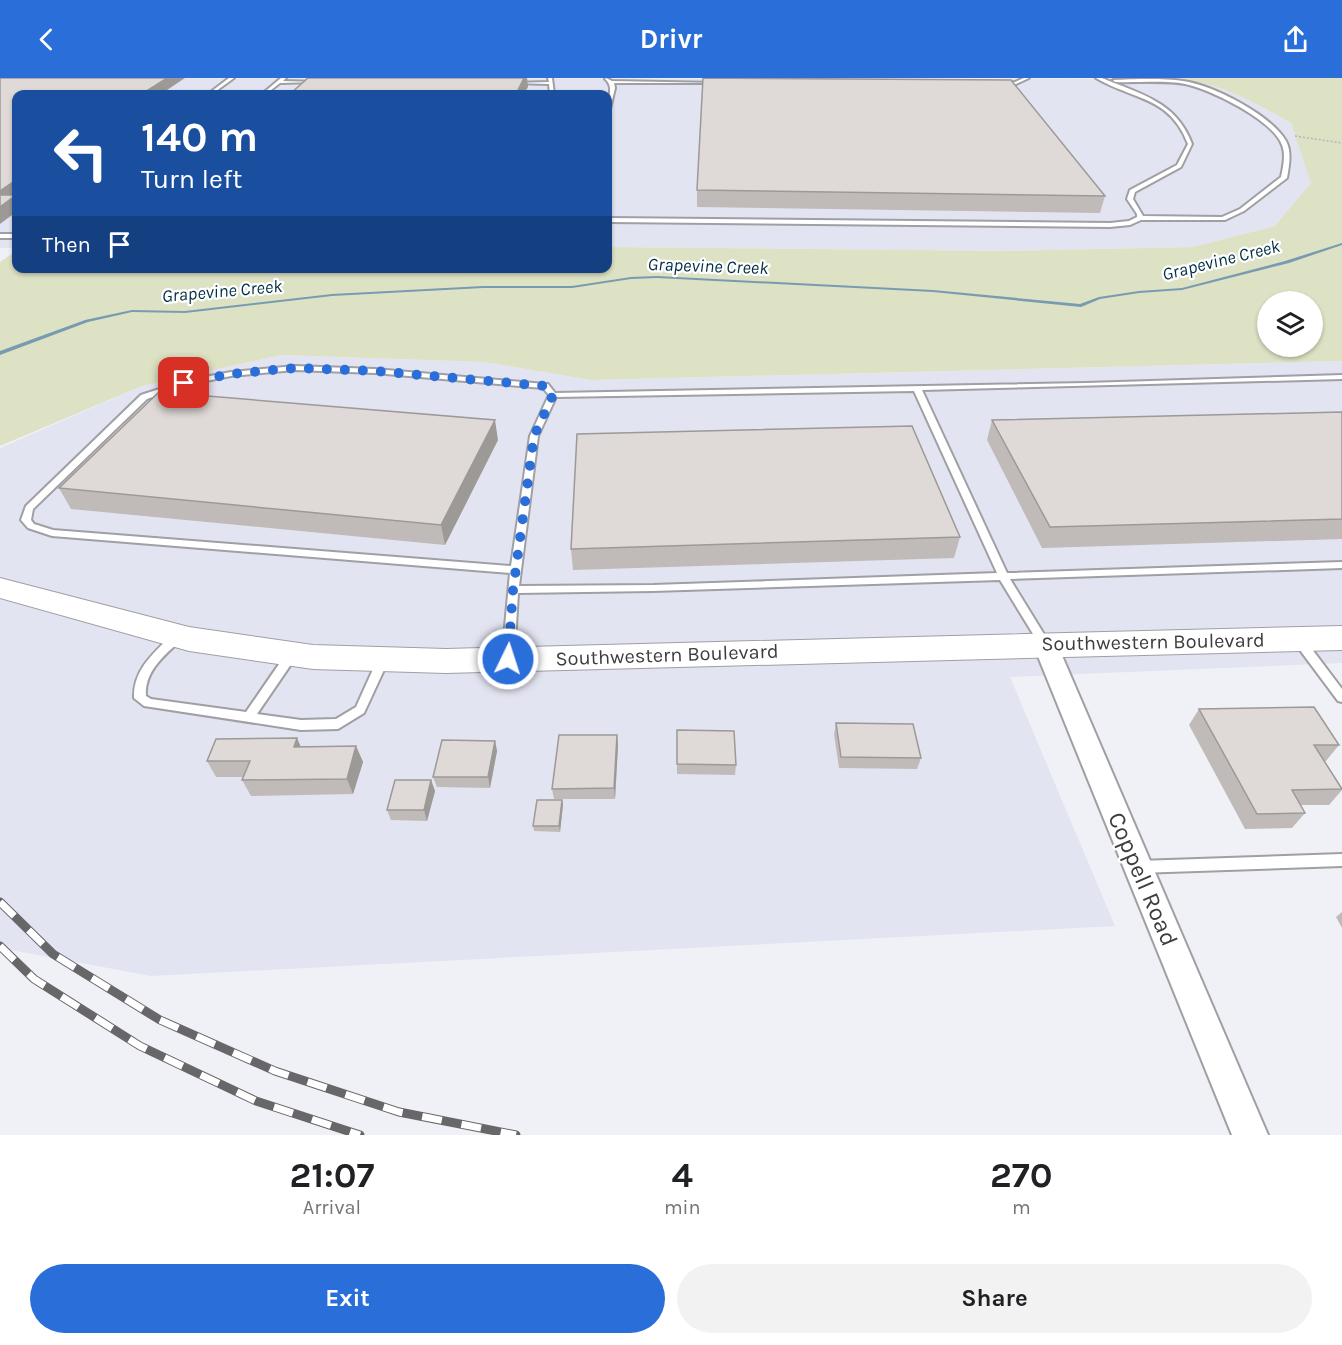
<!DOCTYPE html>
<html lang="en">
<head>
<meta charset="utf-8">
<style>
	body { margin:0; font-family:Karla,sans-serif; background:#f2f2f2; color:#202124; height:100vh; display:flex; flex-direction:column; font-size:22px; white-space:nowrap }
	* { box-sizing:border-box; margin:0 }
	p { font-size:20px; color:#757577 }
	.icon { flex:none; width:33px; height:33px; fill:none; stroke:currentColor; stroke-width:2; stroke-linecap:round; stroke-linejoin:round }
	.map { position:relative; height:1057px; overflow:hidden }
	.details { display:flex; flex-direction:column; background:#fff; flex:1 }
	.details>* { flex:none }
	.banner { position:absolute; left:12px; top:12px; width:600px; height:183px; border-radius:12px; box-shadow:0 2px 4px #0004; background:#1a4fa0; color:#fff; overflow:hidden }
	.controls { position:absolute; left:1257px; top:213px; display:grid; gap:12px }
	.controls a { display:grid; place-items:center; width:66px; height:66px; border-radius:50%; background:#fff; box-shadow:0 2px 4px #0004; font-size:30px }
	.pin { position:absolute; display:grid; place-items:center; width:51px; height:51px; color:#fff; margin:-26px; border-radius:12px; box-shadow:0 3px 9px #0006 }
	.me { position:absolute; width:66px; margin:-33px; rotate:4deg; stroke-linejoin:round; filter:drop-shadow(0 0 4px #0008) }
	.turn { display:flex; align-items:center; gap:21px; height:126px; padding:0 30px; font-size:27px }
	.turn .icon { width:78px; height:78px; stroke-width:2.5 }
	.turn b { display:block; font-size:42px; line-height:51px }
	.then { display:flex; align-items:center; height:57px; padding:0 30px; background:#0003; gap:12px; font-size:22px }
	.eta { display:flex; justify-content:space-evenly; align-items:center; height:102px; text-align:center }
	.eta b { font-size:36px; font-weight:700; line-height:42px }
	.cta { display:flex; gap:12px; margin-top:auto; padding:12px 30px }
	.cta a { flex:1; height:69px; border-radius:36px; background:#2a6eda; color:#fff; font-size:24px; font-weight:700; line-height:69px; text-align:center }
	.cta a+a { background:#f2f2f2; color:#202124 }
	header { display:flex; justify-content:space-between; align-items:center; height:78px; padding:0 30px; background:#2a6eda; color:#fff; font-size:27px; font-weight:700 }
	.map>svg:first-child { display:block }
</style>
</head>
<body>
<header><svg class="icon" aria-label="back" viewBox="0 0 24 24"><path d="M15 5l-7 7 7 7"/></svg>Drivr<svg class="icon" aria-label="share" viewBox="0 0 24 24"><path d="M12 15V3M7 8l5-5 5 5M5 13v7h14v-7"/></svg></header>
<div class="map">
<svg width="1342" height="1057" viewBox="0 0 1342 1057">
	<rect width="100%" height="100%" fill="#f0f1f6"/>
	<path fill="#e3e4f1" d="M0,0L1193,1L1245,19L1291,45L1312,105L1275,148L1193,169L1008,173L608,169V16H16V170H0Z
		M281,277L484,284L591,302L1342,283V585L1010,599L1115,848L151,898L0,870V370L142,308Z"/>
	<path fill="#dde2c4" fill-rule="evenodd" d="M1169,0H1342V283L591,302L484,284L281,277L142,308L0,368V184L16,173V190H608V169L1008,173L1193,169L1275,148L1311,105L1291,45C1253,23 1214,2 1169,0ZM1268,224H1312V268H1268Z"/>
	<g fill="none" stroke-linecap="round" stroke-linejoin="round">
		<path fill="#799bb1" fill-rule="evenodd" d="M1342,165V167L1289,185L1182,212L1139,215L1100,221L1081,229L933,214L657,200L631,201L572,210H483L332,218L185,235L132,234L88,244L0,277V273L85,242L132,232L185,233L332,216L483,208H572L631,199L657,198L933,212L1080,226L1099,219L1139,213L1182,210L1285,183Z"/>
		<g stroke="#9f9fa4" stroke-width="4">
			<path id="lane" d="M229,0H234L212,16H208Z
				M281,0H286L283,3L317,4L280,5L266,16H262Z
				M548,0H552L554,16H550L549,6L512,5L549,4Z
				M606,0L612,3L718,5H614L615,10L610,31L608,32C607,21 615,9 605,1Z
				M1024,0H1029L1016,6H1000L1015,4Z
				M1096,0H1102C1140,16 1176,23 1192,66L1181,89L1135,114L1133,121L1143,138L1222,139L1240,131L1281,99C1283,89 1286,77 1282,67C1273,42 1210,11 1185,6C1165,2 1136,5 1115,4L1113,2C1132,1 1165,0 1183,3C1213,7 1271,37 1286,63C1292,74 1289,88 1287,100L1244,133L1225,142H1141L1130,147L1110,149L608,144V140L1110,145L1129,143L1137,139V136L1127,121L1130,112L1177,87L1188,66C1170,18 1133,22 1096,0Z
				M0,156H16V160H0Z
				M295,288L375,291L545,306H548L555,315L1086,305L1342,297V301L922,312L1007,495L1342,484V490L1010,501L1050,566L1049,569H1041L1000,502L653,513L518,515L514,581L512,584H504L502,581L510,495L52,458L28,450L21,442L26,428L141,317L184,303L231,294ZM295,292L375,295L543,310L549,317L530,358L511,488L53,452L34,446L31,442L33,431L147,321L186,307L231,298ZM914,313L997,495L653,507L519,508L538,358L556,319Z
				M178,554L183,558L182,561C165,577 144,593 146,618L151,621L246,634L288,573H296L298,576L257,636L301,642L336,641L356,629L379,578H387L389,581L364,635L338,651L301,652L144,628L134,620C133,591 155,574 174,555Z
				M1298,557L1302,558L1342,611V624L1338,623L1294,564L1293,561L1294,558Z
				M1342,776V788L1138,795L1133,793L1131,789L1133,785L1138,783Z"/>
		</g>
		<g stroke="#9f9fa4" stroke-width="4">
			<path id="street" d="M1045,558L1053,560L1057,566L1268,1057H1232L1033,566L1037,560Z"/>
		</g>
		<g stroke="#9f9fa4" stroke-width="2">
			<path id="secondary" d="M0,500L189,549L313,567L446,571L1342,548V572L446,595L313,591L189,573L0,520Z"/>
		</g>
		<path stroke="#b4b5b9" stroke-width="1.5" stroke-dasharray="2 2" stroke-linecap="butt" d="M1295,58L1342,65"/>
		<use href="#lane" fill="#fff" fill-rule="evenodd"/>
		<use href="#street" fill="#fff" fill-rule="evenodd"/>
		<use href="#secondary" fill="#fff" fill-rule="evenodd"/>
		<g stroke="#67676a" stroke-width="9">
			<path id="rail" d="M0,824L53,876L160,942L275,993L399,1034L516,1057
				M0,868L34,901L140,968L256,1023L360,1057"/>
		</g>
		<use href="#rail" stroke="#fff" stroke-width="7" stroke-dasharray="20" stroke-linecap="butt"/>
	</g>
	<path fill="#c0bbb9" d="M697,112L1105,118L1100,135L697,129Z
		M1342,334V461L1042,470L987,362L992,342Z
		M498,362L445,467L71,431L59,410Z
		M960,459L954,480L573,492L571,471Z
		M1199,631L1339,667L1326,683H1324L1342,710V712L1329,727H1301L1305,735L1292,750L1245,751L1189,647Z
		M836,645L921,680L917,691L839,690L834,656Z
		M677,652L736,687L735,697L677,696Z
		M617,657L618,668L615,721H554L552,711Z
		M495,663L497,673L490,710L437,709L433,699Z
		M356,668L363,684L353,716L251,718L242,702L244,699H216L207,683L301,669Z
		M431,702L435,713L427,743L391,742L387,732Z
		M562,722L563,727L560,754L534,753L533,748Z
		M1342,834V850L1336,839Z"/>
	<path fill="#9c9996" d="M167,0H185L161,16H142Z
		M524,0H527L528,9L524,16H516Z
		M16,102V134L0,146V113Z
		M495,342L498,362L445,467L441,447Z
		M617,657L618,668L615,721L614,710Z
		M297,660L304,676L294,669Z
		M495,663L497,673L490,710L488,699Z
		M356,668L363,684L353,716L347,701Z
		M431,702L435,713L427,743L424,732Z
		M562,722L563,727L560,754L559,748Z"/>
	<path fill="#dfdad7" stroke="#9c9996" stroke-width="1.5" d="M0,0H167L142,16H16V102L0,113Z
		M308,0H524L516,16H290Z
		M703,0L1011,2L1105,118L697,112Z
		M0,117H16L0,129Z
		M159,314L495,342L441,447L59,410Z
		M1342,334V441L1050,449L992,342Z
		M912,348L960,459L571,471L577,356Z
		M1314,629L1339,667H1314L1342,711L1292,712L1305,735L1257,736L1199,631Z
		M836,645L913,646L921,680L841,679Z
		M677,652L734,653L736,687L677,686Z
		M559,657H617L614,710L552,711Z
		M297,660L294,669L356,668L347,701L242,702L250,683H207L216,661Z
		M442,662L495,663L488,699H433Z
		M395,702H431L424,732H387Z
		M537,722H562L559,748H533Z"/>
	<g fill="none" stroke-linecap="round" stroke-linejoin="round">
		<path stroke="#2a6eda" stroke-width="10" stroke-dasharray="0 18" d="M184,305L231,296L295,290L375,293L545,308L553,317L534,358L513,512L508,581"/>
	</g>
	<g text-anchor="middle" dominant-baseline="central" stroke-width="4.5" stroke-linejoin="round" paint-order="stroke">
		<g font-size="18" font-style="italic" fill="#002e45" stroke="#fff">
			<text transform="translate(1221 182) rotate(-14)">Grapevine Creek</text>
			<text transform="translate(708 188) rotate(2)">Grapevine Creek</text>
			<text transform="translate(222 213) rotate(-5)">Grapevine Creek</text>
		</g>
		<g font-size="20" fill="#3d3d3f" stroke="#fff">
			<text transform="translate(1153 564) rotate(-1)">Southwestern Boulevard</text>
			<text transform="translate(667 577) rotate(-2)">Southwestern Boulevard</text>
		</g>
		<g font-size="24" fill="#3d3d3f" stroke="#fff">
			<text transform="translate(1143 801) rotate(67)">Coppell Road</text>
		</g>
	</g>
</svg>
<div class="controls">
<a><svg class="icon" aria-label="layers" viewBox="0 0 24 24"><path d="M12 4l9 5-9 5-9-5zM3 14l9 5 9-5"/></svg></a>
</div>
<div class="pin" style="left:184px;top:305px;background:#d93025"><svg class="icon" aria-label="arrive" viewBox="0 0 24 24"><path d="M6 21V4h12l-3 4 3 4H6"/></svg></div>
<svg class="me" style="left:508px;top:581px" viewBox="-20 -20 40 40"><circle r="17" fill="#2a6eda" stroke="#fff" stroke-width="3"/><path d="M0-11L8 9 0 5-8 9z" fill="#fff"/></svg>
<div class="banner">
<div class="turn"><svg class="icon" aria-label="left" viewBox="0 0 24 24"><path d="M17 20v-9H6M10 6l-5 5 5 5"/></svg><div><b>140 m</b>Turn left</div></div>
<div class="then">Then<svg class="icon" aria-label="arrive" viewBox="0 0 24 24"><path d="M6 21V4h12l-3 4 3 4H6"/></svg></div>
</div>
</div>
<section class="details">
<div class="eta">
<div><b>21:07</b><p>Arrival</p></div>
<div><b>4</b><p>min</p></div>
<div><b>270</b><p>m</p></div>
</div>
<div class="cta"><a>Exit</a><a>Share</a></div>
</section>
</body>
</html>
